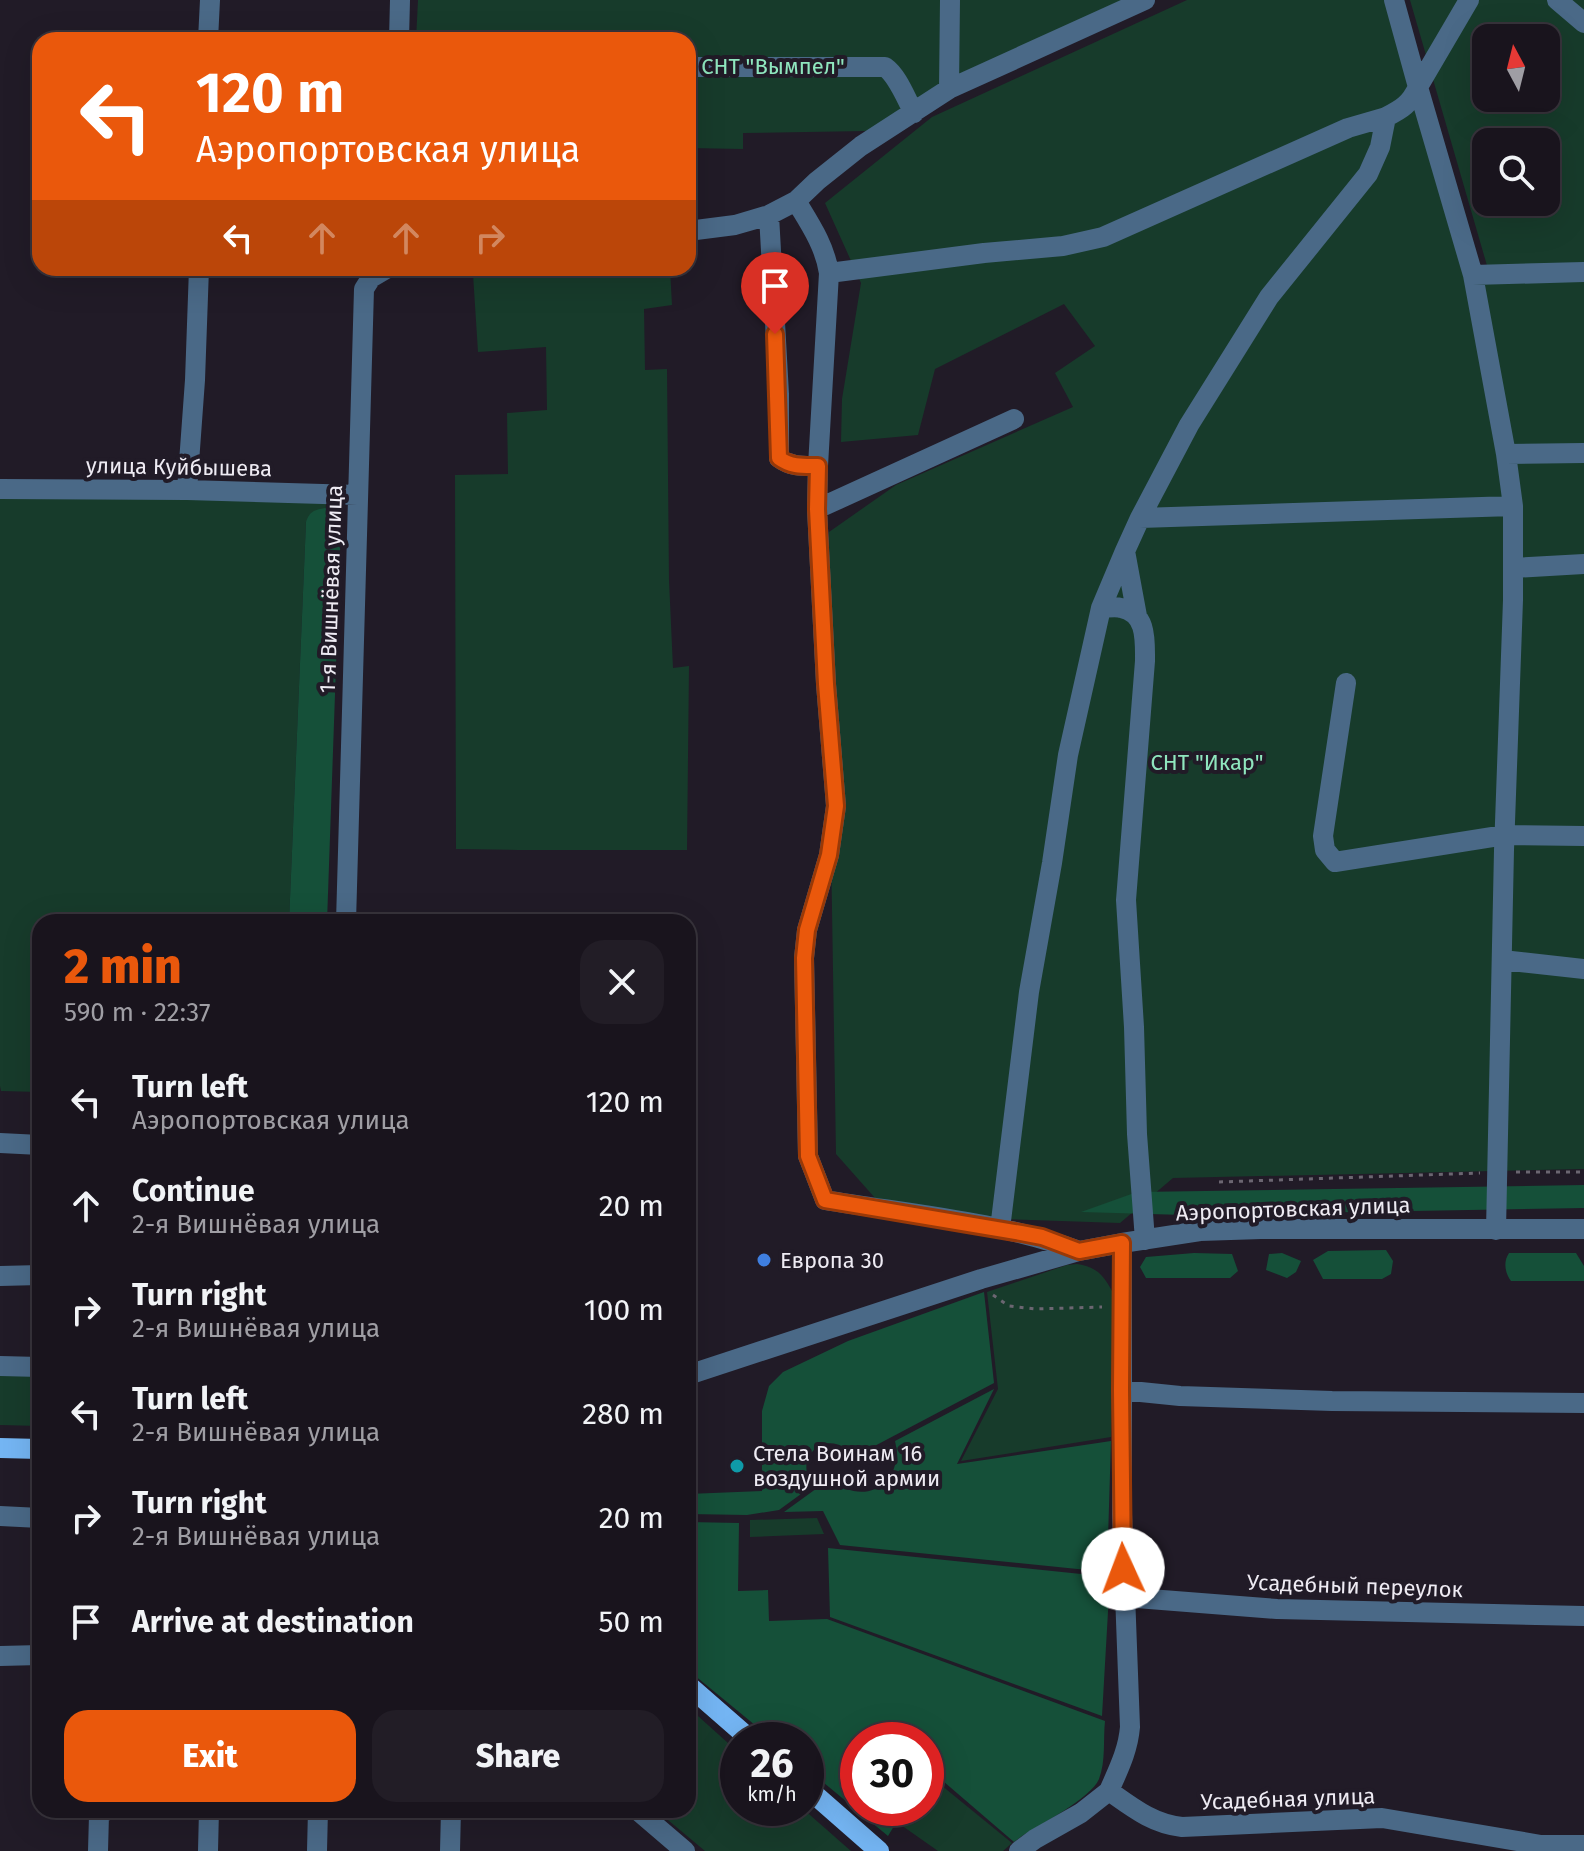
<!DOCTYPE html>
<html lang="en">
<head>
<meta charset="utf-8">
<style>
	body { margin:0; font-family:"Fira Sans",sans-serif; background:#221d26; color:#f1f3f6; height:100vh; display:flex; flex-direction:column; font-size:30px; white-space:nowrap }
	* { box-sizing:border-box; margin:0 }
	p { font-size:26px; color:#9f9ea4 }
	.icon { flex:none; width:44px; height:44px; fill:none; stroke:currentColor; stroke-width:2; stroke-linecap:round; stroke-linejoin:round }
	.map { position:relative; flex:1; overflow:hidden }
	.sheet { position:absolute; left:32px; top:914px; width:664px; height:904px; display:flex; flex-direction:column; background:#19141d; border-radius:24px; box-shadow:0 8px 32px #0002,0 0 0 2px #37333b }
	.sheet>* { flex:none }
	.banner { position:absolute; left:32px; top:32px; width:664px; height:244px; border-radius:24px; box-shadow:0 8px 32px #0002,0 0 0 2px #37333b; background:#ea580c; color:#fff; overflow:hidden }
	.needle { width:52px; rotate:353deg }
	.tools { position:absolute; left:1472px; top:24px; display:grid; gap:16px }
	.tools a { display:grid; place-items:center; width:88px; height:88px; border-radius:16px; background:#19141d; box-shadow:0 8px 32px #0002,0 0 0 2px #37333b; font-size:40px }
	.speed { position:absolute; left:720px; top:1722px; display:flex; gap:16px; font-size:40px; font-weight:700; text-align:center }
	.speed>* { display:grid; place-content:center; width:104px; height:104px; border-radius:50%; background:#19141d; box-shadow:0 8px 32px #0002,0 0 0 2px #37333b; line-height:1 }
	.speed small { font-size:20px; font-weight:400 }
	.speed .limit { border:12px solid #d22; background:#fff; color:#111 }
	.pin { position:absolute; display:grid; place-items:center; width:68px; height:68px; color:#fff; margin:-82px -34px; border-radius:50% 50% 50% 0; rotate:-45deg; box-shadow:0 0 8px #0007 }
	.pin .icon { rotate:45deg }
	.me { position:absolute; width:88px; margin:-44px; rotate:358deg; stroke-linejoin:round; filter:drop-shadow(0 0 6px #0008) }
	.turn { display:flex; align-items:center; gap:28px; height:168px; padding:0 32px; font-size:36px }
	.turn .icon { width:104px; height:104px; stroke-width:2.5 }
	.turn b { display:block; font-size:56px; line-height:68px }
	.lanes { display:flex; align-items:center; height:76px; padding:0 32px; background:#0003; justify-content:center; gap:40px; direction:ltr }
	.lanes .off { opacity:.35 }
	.round { display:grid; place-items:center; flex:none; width:84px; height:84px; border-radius:24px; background:#221d26 }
	.summary { display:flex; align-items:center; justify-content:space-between; height:136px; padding:0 32px }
	h1 { font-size:48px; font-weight:800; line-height:60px; color:#ea580c }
	.primary-button { display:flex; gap:16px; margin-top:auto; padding:16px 32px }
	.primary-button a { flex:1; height:92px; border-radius:24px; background:#ea580c; color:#fff; font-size:32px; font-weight:800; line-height:92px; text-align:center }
	.primary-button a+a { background:#221d26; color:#f1f3f6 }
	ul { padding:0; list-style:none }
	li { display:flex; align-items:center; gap:24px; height:104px; padding:0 32px }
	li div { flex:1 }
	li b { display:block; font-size:30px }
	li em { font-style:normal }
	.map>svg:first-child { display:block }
</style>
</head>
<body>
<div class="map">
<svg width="1584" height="1851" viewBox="0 0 1584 1851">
	<rect width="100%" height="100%" fill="#211b27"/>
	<path fill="#173b2b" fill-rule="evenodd" d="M418,0H1123L866,131L743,133V149L688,148V40H416Z
		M1187,0H1388L1470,281L1584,279V1169L1173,1178L1120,1223L1002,1219L875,1198L836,1154L831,848L829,532L896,485L1073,407L1055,373L1095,346L1064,304L935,369L918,435L841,442L842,399L861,283L825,203L932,117Z
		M1410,0H1584V267L1488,269ZM1486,38H1546V98H1486ZM1486,142H1546V202H1486Z
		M512,268H670L672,305L644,309L645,370L667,369L669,580L673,668L689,666L687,850H519L456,849L455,475L508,474L507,413L547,410L546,347L478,352L473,274Z
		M0,496L342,500L341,524L336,512L306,522L289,922H40V1092L1,1091L0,1086Z
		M1077,1264C1098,1267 1105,1277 1114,1295L1111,1437L961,1461L998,1389L987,1292L1067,1265Z
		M0,1373L40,1374V1426L0,1425Z
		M817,1518L824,1534L750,1537V1520Z
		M698,1716L738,1752V1808H802L851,1851H705L656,1810H688V1726Z
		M930,1776L1012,1843L1003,1851H938L901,1825L912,1808H926V1784Z"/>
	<path fill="#155039" d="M325,508L336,512L341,524L327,922H289L306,522C310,511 314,510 325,508Z
		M1584,1185V1208L1184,1215L1081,1212L1137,1192Z
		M1386,1250L1393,1261L1391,1274L1382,1279H1323L1313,1260L1328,1251Z
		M1194,1253L1232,1254L1238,1271L1230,1278H1146L1140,1267L1146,1257Z
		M1282,1253L1301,1261L1296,1272L1287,1278L1266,1270L1269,1254Z
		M1509,1253H1576L1584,1266V1281H1511C1505,1273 1503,1262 1509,1253Z
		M984,1292L994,1383L867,1450L855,1459C834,1425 791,1452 812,1486L779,1510L747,1515L688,1514V1494L762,1491V1411L769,1386L783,1372L848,1341Z
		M994,1389L957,1464L1111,1441L1107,1572L840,1545L823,1511L784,1512L831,1478C862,1509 905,1484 895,1441Z
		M688,1522L739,1523L738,1591L768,1590L769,1621L827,1619L1105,1721C1103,1739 1106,1761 1099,1779C1091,1798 1041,1824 1022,1836L1014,1842L929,1769L926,1773V1740H858V1808H905L888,1836L806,1768V1740H773L688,1670Z
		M828,1548L1110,1577L1102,1716L830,1617Z"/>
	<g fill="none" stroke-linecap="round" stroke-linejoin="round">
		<path stroke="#6b6671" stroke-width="3" stroke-dasharray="4 6" stroke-linecap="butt" d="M1516,1172H1584
			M1219,1182L1480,1173
			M993,1295L1009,1306L1035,1309L1102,1307"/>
		<path stroke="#4a6987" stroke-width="20" d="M1469,0L1418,87L1473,275L1506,454L1513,506V600L1504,850L1496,1230
			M1557,0L1584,23
			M208,40L210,0
			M399,40L400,0
			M688,67H885C898,76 906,99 914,113
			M949,89L950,0
			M796,201C810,224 825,246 829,273L984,253L1063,246L1103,237L1348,128L1386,117
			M769,215L779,394V458C791,467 803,466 818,466L817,509L826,684L836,806L829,855L807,930L804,958L808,1156L825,1200C909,1214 998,1221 1079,1251
			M688,231L735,225L769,215L796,201L817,181L861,146L949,89L1145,0
			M1473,275L1584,272
			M1506,454L1584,453
			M818,466L829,273
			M0,489L187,490L357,495
			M187,490L195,380L199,268
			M817,509L1014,419
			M1140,518L1513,506
			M1513,568L1584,564
			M1101,608C1107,608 1115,606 1121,608C1147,613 1145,640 1145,661L1126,900L1134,1027L1137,1134L1145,1240
			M1137,616L1125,551L1140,518L1189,425L1269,297L1368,174L1380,147L1386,117C1402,109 1410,104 1418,87L1394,0
			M1346,683L1323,836L1325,850L1335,862L1505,835L1584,836
			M346,922L364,289L371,278L388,268
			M1502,960L1584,969
			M0,1143L40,1145
			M1000,1229L1029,992L1052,863L1068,755L1101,608L1125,551
			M0,1276L40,1275
			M0,1366L40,1367
			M688,1375L981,1279L1079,1251L1122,1243L1200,1231L1261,1229H1584
			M1121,1390L1180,1396L1332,1401L1584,1403
			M0,1516L40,1518
			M1124,1597L1277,1609L1584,1616
			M0,1656L40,1655
			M1109,1791C1118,1770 1128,1751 1130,1727L1122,1514V1243
			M637,1810L685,1851
			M98,1851L99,1815L107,1810
			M208,1851L209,1810
			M317,1851L318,1810
			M450,1851L451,1810
			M1019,1851L1035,1839L1081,1813L1109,1791C1133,1808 1153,1824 1182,1827L1382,1818L1541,1845H1584"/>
		<path stroke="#74b5f3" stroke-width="20" d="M0,1448L40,1449
			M688,1685L751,1740
			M806,1787L879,1851"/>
	</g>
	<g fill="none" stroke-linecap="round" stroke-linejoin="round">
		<g stroke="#983908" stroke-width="20">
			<path id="route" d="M775,334L779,458C791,467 803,466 818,466L817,509L826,684L836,806L829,855L807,930L804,958L808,1156L825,1200L1021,1233L1042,1237L1079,1251L1122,1243L1121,1390L1123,1569"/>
		</g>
		<use href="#route" stroke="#ea580c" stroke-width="14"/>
	</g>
	<circle fill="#3f7fe0" stroke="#211b27" stroke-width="3" cx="764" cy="1260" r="8"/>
	<circle fill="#0f9aa8" stroke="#211b27" stroke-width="3" cx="737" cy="1466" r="8"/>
	<g text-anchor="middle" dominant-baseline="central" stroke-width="8" stroke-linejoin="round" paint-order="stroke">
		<g font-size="22" fill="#8fe6be" stroke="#211b27">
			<text x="773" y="66">СНТ "Вымпел"</text>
			<text x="1207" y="762">СНТ "Икар"</text>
		</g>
		<g font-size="22" fill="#eeebf3" stroke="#211b27">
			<text transform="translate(179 467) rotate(1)">улица Куйбышева</text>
			<text transform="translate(331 589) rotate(-88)">1-я Вишнёвая улица</text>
			<text transform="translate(1293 1209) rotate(-2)">Аэропортовская улица</text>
			<text transform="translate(1355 1586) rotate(2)">Усадебный переулок</text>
			<text transform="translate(1288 1799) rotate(-2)">Усадебная улица</text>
		</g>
		<g font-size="22" fill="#eeebf3" stroke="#211b27" text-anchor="start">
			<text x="780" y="1260">Европа 30</text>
			<text x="753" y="1453">Стела Воинам 16<tspan x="753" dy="25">воздушной армии</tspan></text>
		</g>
	</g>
</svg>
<div class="tools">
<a><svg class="needle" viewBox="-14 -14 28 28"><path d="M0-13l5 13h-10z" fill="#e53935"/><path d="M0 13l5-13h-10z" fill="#9f9ea4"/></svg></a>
<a><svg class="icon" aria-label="search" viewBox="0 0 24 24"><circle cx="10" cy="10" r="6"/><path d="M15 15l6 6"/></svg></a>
</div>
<div class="speed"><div>26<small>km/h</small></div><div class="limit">30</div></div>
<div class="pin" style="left:775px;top:334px;background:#d93025"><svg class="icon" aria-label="arrive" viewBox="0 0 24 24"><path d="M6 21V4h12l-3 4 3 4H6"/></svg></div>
<svg class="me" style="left:1123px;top:1569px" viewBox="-20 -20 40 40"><circle r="19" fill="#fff"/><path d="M0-13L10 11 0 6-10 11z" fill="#ea580c"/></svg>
<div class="banner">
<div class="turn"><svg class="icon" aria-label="left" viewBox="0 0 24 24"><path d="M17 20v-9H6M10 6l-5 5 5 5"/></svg><div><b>120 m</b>Аэропортовская улица</div></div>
<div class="lanes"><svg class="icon" aria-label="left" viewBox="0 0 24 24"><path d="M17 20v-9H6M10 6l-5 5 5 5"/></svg><svg class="icon off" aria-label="ahead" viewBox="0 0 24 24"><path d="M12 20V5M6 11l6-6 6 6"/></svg><svg class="icon off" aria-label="ahead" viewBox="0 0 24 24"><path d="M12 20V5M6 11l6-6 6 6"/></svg><svg class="icon off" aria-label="right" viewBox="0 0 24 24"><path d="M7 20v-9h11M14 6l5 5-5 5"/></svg></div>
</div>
<section class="sheet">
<div class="summary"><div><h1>2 min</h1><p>590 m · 22:37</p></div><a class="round"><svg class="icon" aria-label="close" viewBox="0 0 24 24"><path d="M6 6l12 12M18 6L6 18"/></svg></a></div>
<ul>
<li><svg class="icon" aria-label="left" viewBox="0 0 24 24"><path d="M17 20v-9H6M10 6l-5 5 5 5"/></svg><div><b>Turn left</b><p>Аэропортовская улица</p></div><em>120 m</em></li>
<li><svg class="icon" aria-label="ahead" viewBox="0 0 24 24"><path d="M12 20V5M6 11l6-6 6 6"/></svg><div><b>Continue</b><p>2-я Вишнёвая улица</p></div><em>20 m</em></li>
<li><svg class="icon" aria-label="right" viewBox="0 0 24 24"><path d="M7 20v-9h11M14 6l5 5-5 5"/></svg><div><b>Turn right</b><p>2-я Вишнёвая улица</p></div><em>100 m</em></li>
<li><svg class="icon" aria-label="left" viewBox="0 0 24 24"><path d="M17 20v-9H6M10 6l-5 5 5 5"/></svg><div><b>Turn left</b><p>2-я Вишнёвая улица</p></div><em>280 m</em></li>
<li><svg class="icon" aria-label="right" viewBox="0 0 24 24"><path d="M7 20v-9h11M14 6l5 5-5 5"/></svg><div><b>Turn right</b><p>2-я Вишнёвая улица</p></div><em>20 m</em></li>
<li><svg class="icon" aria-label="arrive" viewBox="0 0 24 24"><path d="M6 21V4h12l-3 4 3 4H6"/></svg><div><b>Arrive at destination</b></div><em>50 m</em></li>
</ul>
<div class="primary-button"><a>Exit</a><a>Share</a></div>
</section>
</div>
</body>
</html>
